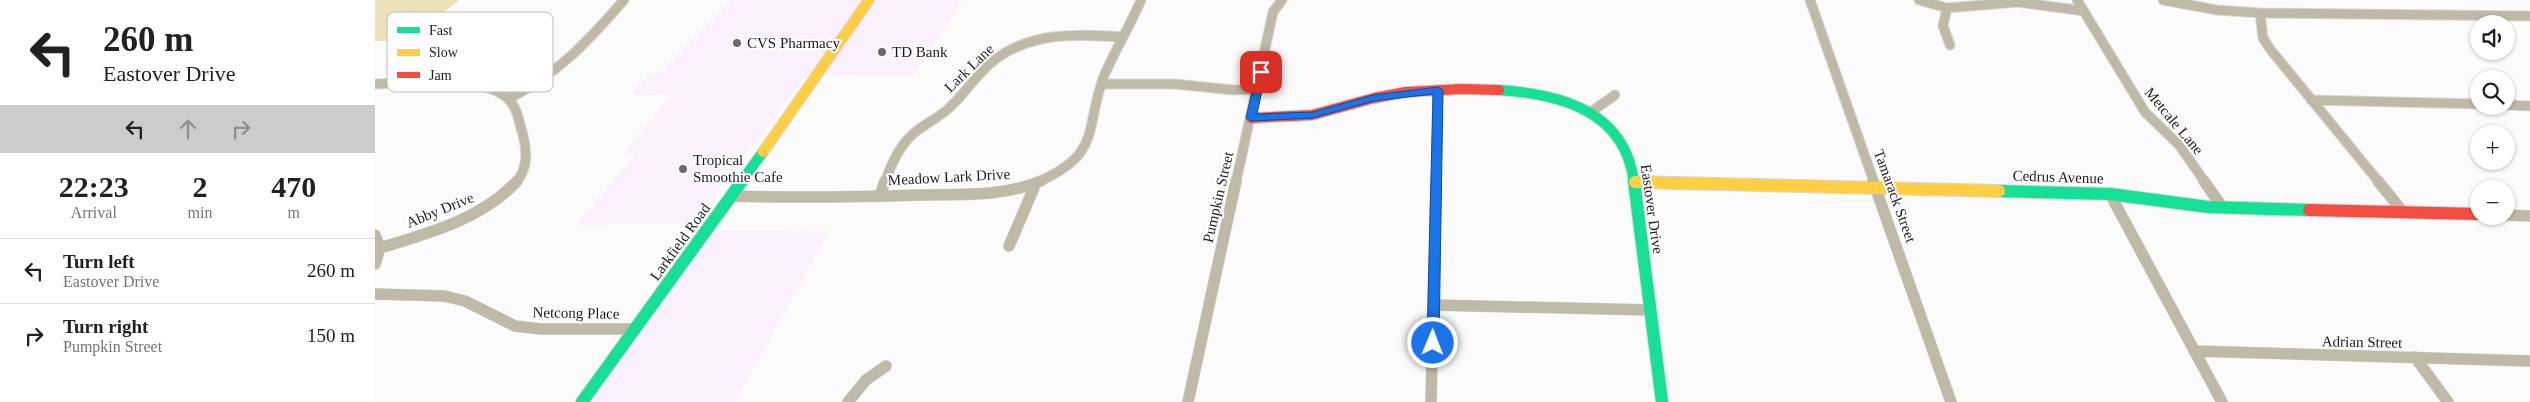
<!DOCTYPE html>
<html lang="en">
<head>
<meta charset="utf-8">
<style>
	body { margin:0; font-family:"Times New Roman",serif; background:#f6f6f6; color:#202124; height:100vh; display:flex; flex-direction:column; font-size:19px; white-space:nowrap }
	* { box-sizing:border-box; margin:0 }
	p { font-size:16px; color:#757577 }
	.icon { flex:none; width:28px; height:28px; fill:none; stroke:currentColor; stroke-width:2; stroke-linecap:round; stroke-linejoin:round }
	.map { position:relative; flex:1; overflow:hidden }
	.details { display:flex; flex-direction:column; background:#fff; width:375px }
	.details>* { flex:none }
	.top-card { background:#fff; color:#202124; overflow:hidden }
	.controls { position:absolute; left:2095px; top:15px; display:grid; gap:10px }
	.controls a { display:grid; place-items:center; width:45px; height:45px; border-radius:50%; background:#fff; box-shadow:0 1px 4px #0004; font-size:25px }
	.pin { position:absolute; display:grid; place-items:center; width:42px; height:42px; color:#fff; margin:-21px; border-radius:10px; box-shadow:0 2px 8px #0006 }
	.me { position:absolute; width:55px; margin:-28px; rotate:1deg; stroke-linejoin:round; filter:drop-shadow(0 0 4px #0008) }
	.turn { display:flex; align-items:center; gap:18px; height:105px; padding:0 20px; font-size:22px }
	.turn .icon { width:65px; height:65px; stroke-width:2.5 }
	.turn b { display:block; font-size:35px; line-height:42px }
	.lanes { display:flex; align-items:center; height:48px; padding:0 20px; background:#0003; justify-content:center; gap:25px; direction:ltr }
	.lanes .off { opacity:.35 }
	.eta { display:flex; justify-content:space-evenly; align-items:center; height:85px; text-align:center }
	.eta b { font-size:30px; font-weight:800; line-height:35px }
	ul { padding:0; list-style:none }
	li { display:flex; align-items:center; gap:15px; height:65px; padding:0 20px; border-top:1px solid #e0e0e0 }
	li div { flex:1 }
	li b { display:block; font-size:19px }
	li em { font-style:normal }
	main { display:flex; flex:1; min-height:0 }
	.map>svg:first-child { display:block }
</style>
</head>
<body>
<main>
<section class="details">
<div class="top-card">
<div class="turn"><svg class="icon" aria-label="left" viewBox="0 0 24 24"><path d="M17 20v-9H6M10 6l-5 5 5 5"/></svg><div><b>260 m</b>Eastover Drive</div></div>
<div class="lanes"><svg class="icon" aria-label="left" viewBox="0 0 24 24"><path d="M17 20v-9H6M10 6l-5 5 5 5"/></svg><svg class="icon off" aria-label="ahead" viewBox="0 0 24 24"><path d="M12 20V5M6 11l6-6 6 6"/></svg><svg class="icon off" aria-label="right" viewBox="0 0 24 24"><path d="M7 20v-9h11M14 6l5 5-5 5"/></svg></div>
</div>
<div class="eta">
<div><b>22:23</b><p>Arrival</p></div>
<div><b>2</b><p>min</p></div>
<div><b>470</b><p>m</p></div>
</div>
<ul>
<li><svg class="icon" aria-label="left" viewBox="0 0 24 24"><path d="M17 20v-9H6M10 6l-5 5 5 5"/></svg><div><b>Turn left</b><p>Eastover Drive</p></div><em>260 m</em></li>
<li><svg class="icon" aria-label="right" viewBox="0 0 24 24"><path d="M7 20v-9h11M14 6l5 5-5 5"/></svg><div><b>Turn right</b><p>Pumpkin Street</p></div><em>150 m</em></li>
</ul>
</section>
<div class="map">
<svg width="2155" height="402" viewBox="0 0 2155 402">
	<rect width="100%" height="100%" fill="#fcfbfc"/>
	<path fill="#faf0fe" d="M357,0H588L538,76L432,75L318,223L201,225L261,154L249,153L295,96L256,94L275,73L287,71Z
		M341,230L454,231L360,402H217Z"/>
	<path fill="#ece2b9" d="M0,0H84L33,41H0Z"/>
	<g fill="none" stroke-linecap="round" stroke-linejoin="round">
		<g stroke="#d8d7d9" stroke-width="11">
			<path id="street-far1" d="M1435,0L1499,182
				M1544,0L1572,8L1643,2L1709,11
				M1702,0L1770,112L1804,145L1830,182
				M1788,0L1842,10L1885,13L2155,16
				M1572,8L1568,26L1575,45
				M1885,13L1888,38L1895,49L2004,182
				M0,84C32,83 112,75 134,100C143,109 144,123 148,135C152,152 153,169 141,182
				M727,84H800L858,90L883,89
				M135,98C184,73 213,41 249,0
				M1936,100L2104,104
				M2131,105L2155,106
				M1216,112L1240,95
				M510,182C517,162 526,142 544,129C554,122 564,117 573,109C589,95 600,76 617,62C655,31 702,34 748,37
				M663,182C728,153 709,129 729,76C740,50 755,26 766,0
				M861,182L898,12L907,0
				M1061,182L1063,90"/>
		</g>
		<g stroke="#d8d7d9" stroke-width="12">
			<path id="street" d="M1498,181L1576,402
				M1829,181L1847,207
				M2003,181L2028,212
				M1735,194L1847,402
				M357,196C420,198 482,197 545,195C585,194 628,197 666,181
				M505,196L510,181
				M2131,215L2155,216
				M0,235L5,248L0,264
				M634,246L661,183
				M5,248C54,233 107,219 142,181
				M0,294L69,296L90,301L140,326L166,329H258
				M1059,305L1275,310
				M1819,351L2155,361
				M2040,357L2073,402
				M473,402L491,380L511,366
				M813,402L861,181
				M1056,402L1061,181"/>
		</g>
		<g stroke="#d8d7d9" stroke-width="12">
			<path id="fast-far1" d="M1124,90C1186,94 1250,111 1259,182
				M366,182L388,152"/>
		</g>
		<g stroke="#d8d7d9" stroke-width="14">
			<path id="fast" d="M1259,181L1287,402
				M1624,191L1735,194L1833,207L1934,210
				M207,402L367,181"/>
		</g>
		<g stroke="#d8d7d9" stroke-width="12">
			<path id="slow-far1" d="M388,152L494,0
				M1260,182H1270"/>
		</g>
		<g stroke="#d8d7d9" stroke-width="14">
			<path id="slow" d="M1260,182L1624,191"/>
		</g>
		<g stroke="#d8d7d9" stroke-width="12">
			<path id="jam-far1" d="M876,118L937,115L999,98L1031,92L1086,89L1124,90"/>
		</g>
		<g stroke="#d8d7d9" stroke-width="14">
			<path id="jam" d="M1934,210L2104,214"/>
		</g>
		<use href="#street-far1" stroke="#bfbaa6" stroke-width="9"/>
		<use href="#street" stroke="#bfbaa6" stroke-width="11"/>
		<use href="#fast-far1" stroke="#16e098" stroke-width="10"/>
		<use href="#fast" stroke="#16e098" stroke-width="12"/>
		<use href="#slow-far1" stroke="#ffcf43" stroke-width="10"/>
		<use href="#slow" stroke="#ffcf43" stroke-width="12"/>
		<use href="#jam-far1" stroke="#f24e42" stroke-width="10"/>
		<use href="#jam" stroke="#f24e42" stroke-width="12"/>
	</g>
	<path fill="#1a73e8" stroke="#114b97" d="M882,70L891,72L882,114L938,112L998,95L1063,87L1068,90L1064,343L1063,347L1058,348L1052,343L1058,94L999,101L938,118L876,121L871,118Z"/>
	<g fill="#6b686c" stroke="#fff" stroke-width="2">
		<circle cx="362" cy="43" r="5"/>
		<circle cx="507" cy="52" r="5"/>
		<circle cx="308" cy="169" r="5"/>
	</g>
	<g text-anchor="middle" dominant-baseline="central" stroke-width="4" stroke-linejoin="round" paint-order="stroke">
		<g font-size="15" fill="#1d191f" stroke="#fff" text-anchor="start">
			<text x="372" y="43">CVS Pharmacy</text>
			<text x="517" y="52">TD Bank</text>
			<text x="318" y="160">Tropical<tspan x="318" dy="17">Smoothie Cafe</tspan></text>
		</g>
		<g font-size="15" fill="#1d191f" stroke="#fff">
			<text transform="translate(594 68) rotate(-44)">Lark Lane</text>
			<text transform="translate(1799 121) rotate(50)">Metcale Lane</text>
			<text transform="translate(574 177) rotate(-3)">Meadow Lark Drive</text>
			<text transform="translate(1683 177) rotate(2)">Cedrus Avenue</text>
			<text transform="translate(1520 196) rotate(70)">Tamarack Street</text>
			<text transform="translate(843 197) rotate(-77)">Pumpkin Street</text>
			<text transform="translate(1277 209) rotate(82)">Eastover Drive</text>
			<text transform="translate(65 210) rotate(-22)">Abby Drive</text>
			<text transform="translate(305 242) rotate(-54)">Larkfield Road</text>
			<text transform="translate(201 313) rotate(1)">Netcong Place</text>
			<text transform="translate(1987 342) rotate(1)">Adrian Street</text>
		</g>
	</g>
	<rect x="12" y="12" width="166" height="80" rx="8" fill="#fff" stroke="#bbbabc" stroke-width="1"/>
	<rect x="22" y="27" width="23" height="6" fill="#16e098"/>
	<rect x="22" y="49" width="23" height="7" fill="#ffcf43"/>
	<rect x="22" y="72" width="23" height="6" fill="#f24e42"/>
	<g font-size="14" fill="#1d191f">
		<text x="54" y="35">Fast</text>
		<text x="54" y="57">Slow</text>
		<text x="54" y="80">Jam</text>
	</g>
</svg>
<div class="controls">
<a><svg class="icon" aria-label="sound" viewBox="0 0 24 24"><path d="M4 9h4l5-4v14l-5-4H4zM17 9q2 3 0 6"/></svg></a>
<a><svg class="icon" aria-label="search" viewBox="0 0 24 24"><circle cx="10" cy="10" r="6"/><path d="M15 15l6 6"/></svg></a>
<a>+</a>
<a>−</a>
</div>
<div class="pin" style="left:886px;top:72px;background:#d93025"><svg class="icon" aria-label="arrive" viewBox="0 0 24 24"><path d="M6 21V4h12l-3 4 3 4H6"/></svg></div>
<svg class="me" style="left:1058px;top:343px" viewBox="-20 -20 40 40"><circle r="17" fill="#1a73e8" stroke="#fff" stroke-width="3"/><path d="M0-11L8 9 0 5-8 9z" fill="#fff"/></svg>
</div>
</main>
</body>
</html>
